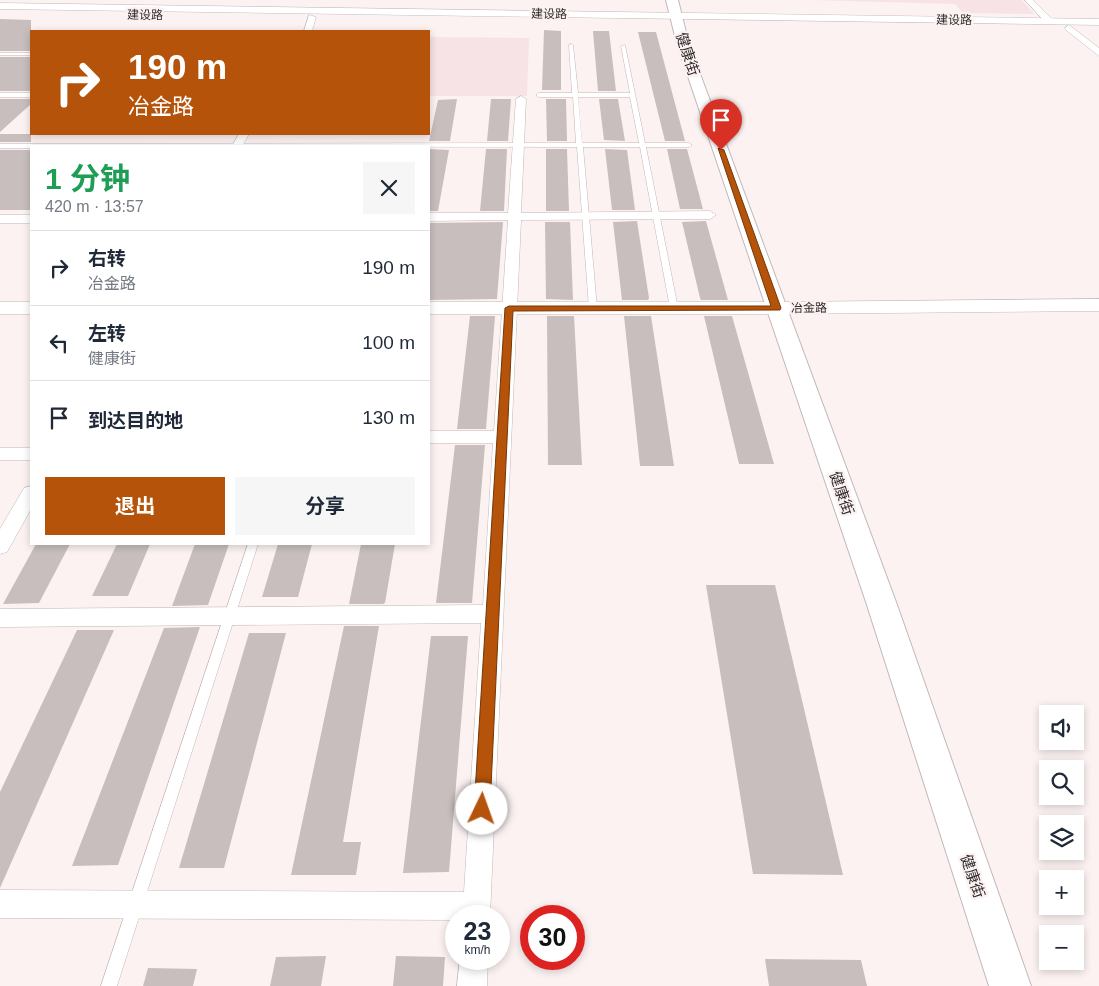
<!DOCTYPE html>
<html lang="zh">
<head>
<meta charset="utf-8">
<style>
	body { margin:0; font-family:Arial,"Noto Sans SC",sans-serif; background:#f6f6f7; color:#1f2937; height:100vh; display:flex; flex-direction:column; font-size:19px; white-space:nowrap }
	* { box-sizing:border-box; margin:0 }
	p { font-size:16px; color:#747a83 }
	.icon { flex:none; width:28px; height:28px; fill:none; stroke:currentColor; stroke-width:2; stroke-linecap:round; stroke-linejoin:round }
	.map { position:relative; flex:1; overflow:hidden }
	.panel { position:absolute; left:30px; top:145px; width:400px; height:400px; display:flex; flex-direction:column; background:#fff; border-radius:0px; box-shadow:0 2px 8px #0003 }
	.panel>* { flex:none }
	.top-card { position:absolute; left:30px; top:30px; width:400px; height:105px; border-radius:0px; box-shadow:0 2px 8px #0003; background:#b45309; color:#fff; overflow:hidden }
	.tools { position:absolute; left:1039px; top:705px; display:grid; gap:10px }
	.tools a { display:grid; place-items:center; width:45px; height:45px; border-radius:0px; background:#fff; box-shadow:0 2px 8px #0003; font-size:25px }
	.speed { position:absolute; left:445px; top:905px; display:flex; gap:10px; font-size:25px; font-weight:700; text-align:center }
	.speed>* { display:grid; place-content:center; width:65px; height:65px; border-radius:50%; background:#fff; box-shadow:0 2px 8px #0003; line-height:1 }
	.speed small { font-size:12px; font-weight:400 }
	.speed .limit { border:8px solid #d22; background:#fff; color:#111 }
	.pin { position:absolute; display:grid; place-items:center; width:42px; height:42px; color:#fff; margin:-51px -21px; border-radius:50% 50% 50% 0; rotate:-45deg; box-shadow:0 0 5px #0007 }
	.pin .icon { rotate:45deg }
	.me { position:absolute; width:55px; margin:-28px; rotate:3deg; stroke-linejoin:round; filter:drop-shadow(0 0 4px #0008) }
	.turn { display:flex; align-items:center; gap:18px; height:105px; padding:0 15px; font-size:22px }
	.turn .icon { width:65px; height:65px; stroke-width:2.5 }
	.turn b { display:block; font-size:35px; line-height:42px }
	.round { display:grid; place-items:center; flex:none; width:52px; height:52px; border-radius:0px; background:#f6f6f7 }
	.overview { display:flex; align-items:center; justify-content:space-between; height:85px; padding:0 15px }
	h1 { font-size:30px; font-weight:700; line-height:38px; color:#1e9e55 }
	.cta { display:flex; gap:10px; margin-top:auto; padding:10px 15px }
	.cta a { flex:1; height:58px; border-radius:0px; background:#b45309; color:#fff; font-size:20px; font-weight:700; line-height:58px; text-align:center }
	.cta a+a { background:#f6f6f7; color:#1f2937 }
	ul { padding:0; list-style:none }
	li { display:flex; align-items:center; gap:15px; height:75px; padding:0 15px; border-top:1px solid #e0e1e3 }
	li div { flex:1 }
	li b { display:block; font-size:19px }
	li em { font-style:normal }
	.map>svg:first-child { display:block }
</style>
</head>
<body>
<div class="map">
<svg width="1099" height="986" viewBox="0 0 1099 986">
	<rect width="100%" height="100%" fill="#fcf2f2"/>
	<path fill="#f7e3e5" d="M814,0H1022L1034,14L963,13L955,4Z
		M429,37L529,38L527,96H429Z"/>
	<path fill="#c8bebe" d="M0,19L31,20V51H0Z
		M544,30L561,31V90H542Z
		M593,31H609L616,91H598Z
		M638,32H656L685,141H665Z
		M0,57H31V91H0Z
		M0,99H31V104L0,132Z
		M457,99L450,141H429L438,100Z
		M491,99H511L508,141H487Z
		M546,99H566L567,141H547Z
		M599,99H618L625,141L604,140Z
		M0,134H31V142H0Z
		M429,149L449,150L438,211H429Z
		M486,149H507L504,211H480Z
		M546,149H567L569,211H546Z
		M605,149L627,150L635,210H612Z
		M667,149H687L703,209H680Z
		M0,150H31V210H0Z
		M637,221L649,298L648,300H622L613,222Z
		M706,221L728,300H701L700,298L682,222Z
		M503,222L497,299L429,300V223Z
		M545,222H570L573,300L546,299Z
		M470,316H495L486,429H457Z
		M547,316H574L582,465H548Z
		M624,316H651L674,466H640Z
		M704,316H732L774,464H739Z
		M455,445H485L472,603H436Z
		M36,544H70L39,603L3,604Z
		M117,544H150L128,596H92Z
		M195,544H229L208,605L172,606Z
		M278,544H312L298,597H262Z
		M361,544H395L385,603L383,604H349Z
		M706,585H775L843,875L753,874Z
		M344,626H379L343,842H361L356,875H291Z
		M200,627L118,865L72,866L164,628Z
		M77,630H114L0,888V792Z
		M249,633H286L224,868H179Z
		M431,636H468L449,872L403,873Z
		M326,956L321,986H270L276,957Z
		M396,956L445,957L443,986H393Z
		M765,959L861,960L867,986H769Z
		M148,968L197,969L193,986H143Z"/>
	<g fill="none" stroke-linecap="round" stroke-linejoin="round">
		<g stroke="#c2b8b9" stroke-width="1">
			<path id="service" d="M571,44L573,45L578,93H630L621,46L625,45L645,143H689L692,145L689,147H646L678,308L677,310H671L670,308L640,147H583L597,308L593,310L589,308L577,147L31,146V148H0V144L576,143L573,97H539L536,95L539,93H572L569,45ZM578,97H630L639,143H582Z
				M0,53H31V55H0Z
				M0,93H31V97H0Z
				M248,544H258L117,986H101Z"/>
		</g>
		<g stroke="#c2b8b9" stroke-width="1">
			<path id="minor" d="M1025,0H1033L1052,19V23H1046Z
				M309,15L316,17L312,31H304Z
				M1069,25L1099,48V56L1066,30L1065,28Z
				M521,96L526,99L521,213L710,211L716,215L710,219L521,220L490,916H456V920L0,918V890L464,892L481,623L0,627V609L483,605L493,443H429V431H494L508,220L429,221V213H508L516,99Z
				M239,134H249L242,146H232Z
				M0,215H31V223H0Z
				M0,448H31V460H0Z
				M31,486V509L7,552L0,554V529L24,488Z
				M460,959H488L487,986H457Z"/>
		</g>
		<g stroke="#c2b8b9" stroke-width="1">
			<path id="tertiary" d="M0,3L1099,19V25L0,9Z
				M1099,299V311L777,314H429V302H777Z
				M0,302H31V314H0Z"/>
		</g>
		<g stroke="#c2b8b9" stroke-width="2">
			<path id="secondary" d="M666,0H678L689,44L896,602L1031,986H989L866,602L677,44Z"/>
		</g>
		<use href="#service" fill="#fff" fill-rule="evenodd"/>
		<use href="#minor" fill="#fff" fill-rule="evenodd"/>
		<use href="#tertiary" fill="#fff" fill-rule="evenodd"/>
		<use href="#secondary" fill="#fff" fill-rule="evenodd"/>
	</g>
	<path fill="#b45309" stroke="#753606" d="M718,148L724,150L781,308L780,310L513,311L490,809L487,814L482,817L476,814L474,809L505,308L509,306H771Z"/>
	<g text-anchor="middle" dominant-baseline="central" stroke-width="5" stroke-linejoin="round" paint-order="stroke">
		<g font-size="12" fill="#2d292a" stroke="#fcf2f2">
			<text transform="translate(549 14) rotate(1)">建设路</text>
			<text transform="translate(145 15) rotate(1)">建设路</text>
			<text transform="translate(954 20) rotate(1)">建设路</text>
			<text transform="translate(809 308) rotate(-1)">冶金路</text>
		</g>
		<g font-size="15" fill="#2d292a" stroke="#fcf2f2">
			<text transform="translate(688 54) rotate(72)">健康街</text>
			<text transform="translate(842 493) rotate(71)">健康街</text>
			<text transform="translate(973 876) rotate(71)">健康街</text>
		</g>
	</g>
</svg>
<div class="tools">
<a><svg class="icon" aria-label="sound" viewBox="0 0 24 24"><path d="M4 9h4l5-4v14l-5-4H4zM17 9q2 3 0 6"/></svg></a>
<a><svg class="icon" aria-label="search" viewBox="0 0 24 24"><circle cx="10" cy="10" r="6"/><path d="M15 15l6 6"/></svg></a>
<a><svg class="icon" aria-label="layers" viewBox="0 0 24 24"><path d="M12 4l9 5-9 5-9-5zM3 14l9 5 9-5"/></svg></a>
<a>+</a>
<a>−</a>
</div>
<div class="speed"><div>23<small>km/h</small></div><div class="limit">30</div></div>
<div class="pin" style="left:721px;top:150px;background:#d93025"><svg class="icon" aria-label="arrive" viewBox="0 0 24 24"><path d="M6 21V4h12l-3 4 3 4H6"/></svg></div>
<svg class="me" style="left:482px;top:809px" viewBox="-20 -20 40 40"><circle r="19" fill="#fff"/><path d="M0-13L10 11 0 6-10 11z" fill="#b45309"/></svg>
<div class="top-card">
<div class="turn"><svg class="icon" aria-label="right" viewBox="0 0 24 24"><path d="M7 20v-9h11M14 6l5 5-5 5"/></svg><div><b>190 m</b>冶金路</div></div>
</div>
<section class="panel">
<div class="overview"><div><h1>1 分钟</h1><p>420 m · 13:57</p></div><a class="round"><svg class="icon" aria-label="close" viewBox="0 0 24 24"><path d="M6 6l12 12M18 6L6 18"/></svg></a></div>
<ul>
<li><svg class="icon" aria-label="right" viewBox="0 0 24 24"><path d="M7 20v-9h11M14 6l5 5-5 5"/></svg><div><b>右转</b><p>冶金路</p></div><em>190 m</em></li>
<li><svg class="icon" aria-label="left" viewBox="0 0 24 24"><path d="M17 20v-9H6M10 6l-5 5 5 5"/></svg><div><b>左转</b><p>健康街</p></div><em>100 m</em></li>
<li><svg class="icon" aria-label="arrive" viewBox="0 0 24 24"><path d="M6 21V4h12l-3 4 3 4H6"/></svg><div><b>到达目的地</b></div><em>130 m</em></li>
</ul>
<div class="cta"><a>退出</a><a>分享</a></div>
</section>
</div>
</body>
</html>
